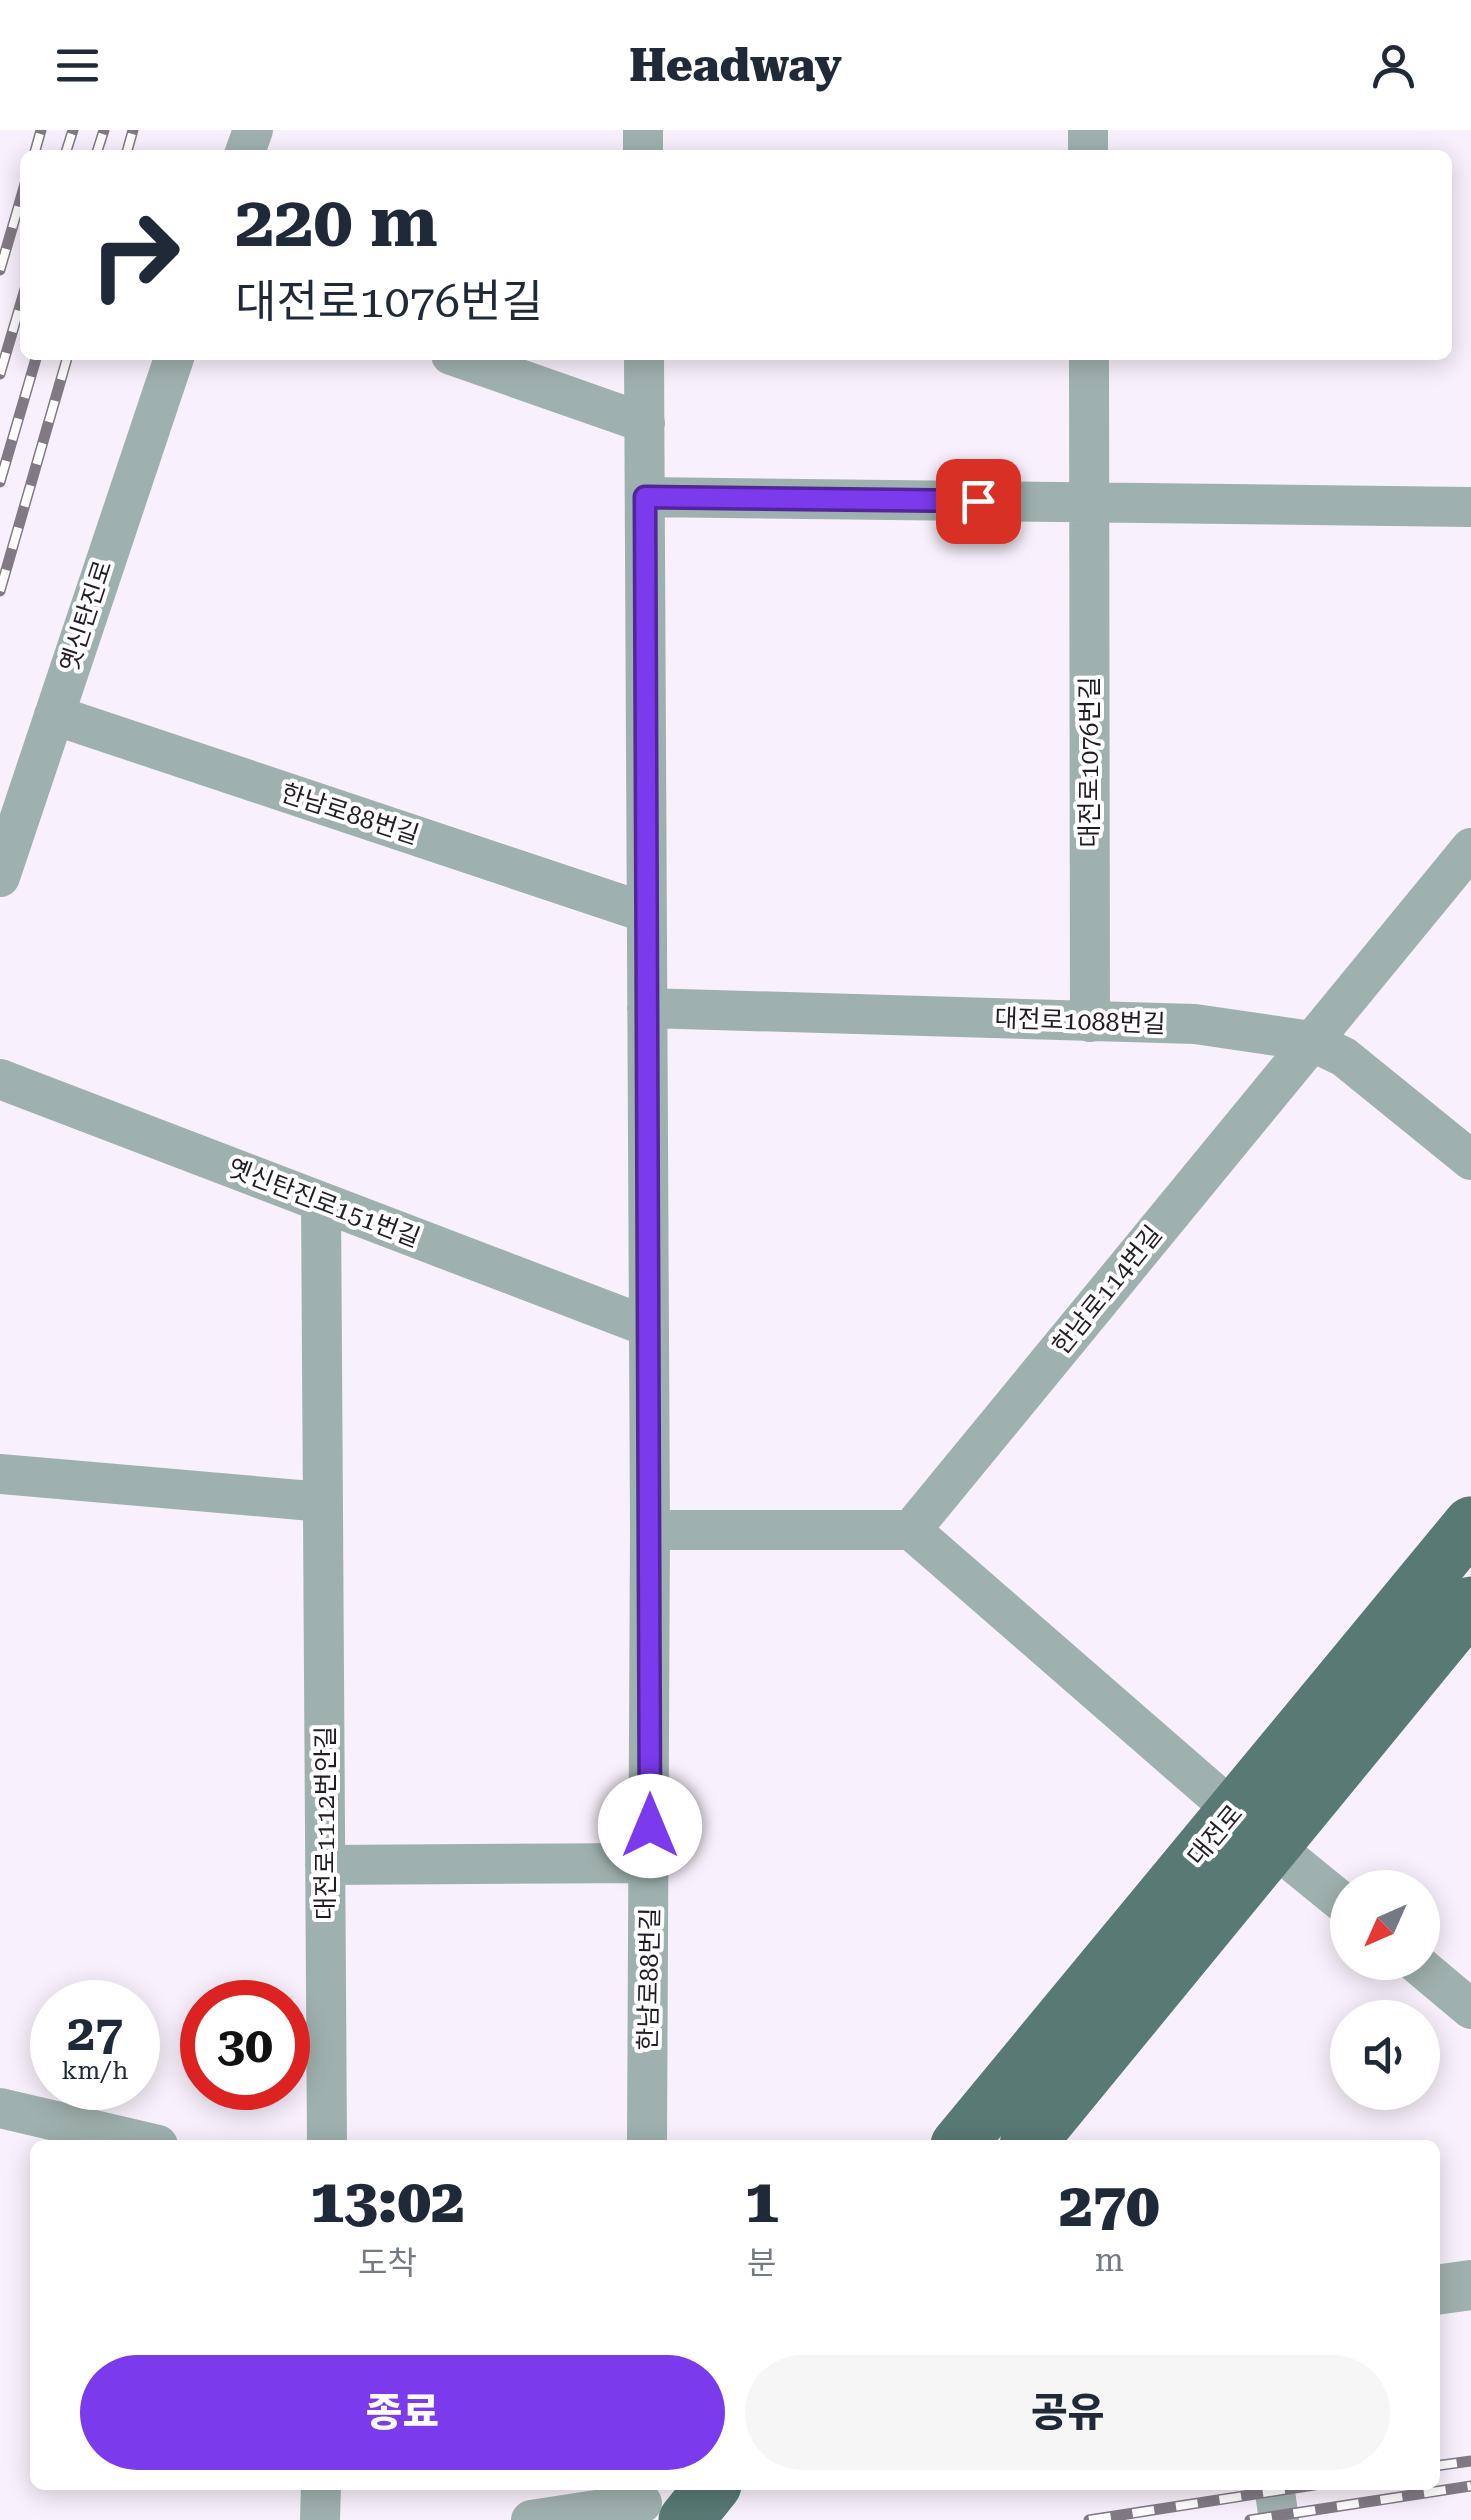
<!DOCTYPE html>
<html lang="ko">
<head>
<meta charset="utf-8">
<style>
	body { margin:0; font-family:"Roboto Serif","Noto Sans KR",serif; background:#f6f6f7; color:#1f2937; height:100vh; display:flex; flex-direction:column; font-size:38px; white-space:nowrap }
	* { box-sizing:border-box; margin:0 }
	p { font-size:32px; color:#747a83 }
	.icon { flex:none; width:55px; height:55px; fill:none; stroke:currentColor; stroke-width:2; stroke-linecap:round; stroke-linejoin:round }
	.map { position:relative; flex:1; overflow:hidden }
	.side { position:absolute; left:30px; top:2010px; width:1410px; height:350px; display:flex; flex-direction:column; background:#fff; border-radius:15px; box-shadow:0 5px 25px #0003 }
	.side>* { flex:none }
	.guide { position:absolute; left:20px; top:20px; width:1432px; height:210px; border-radius:15px; box-shadow:0 5px 25px #0003; background:#fff; color:#1f2937; overflow:hidden }
	.needle { width:65px; rotate:225deg }
	.controls { position:absolute; left:1330px; top:1740px; display:grid; gap:20px }
	.controls a { display:grid; place-items:center; width:110px; height:110px; border-radius:50%; background:#fff; box-shadow:0 5px 25px #0003; font-size:50px }
	.speed { position:absolute; left:30px; top:1850px; display:flex; gap:20px; font-size:50px; font-weight:700; text-align:center }
	.speed>* { display:grid; place-content:center; width:130px; height:130px; border-radius:50%; background:#fff; box-shadow:0 5px 25px #0003; line-height:1 }
	.speed small { font-size:25px; font-weight:400 }
	.speed .limit { border:15px solid #d22; background:#fff; color:#111 }
	.pin { position:absolute; display:grid; place-items:center; width:85px; height:85px; color:#fff; margin:-42px; border-radius:20px; box-shadow:0 5px 15px #0006 }
	.me { position:absolute; width:110px; margin:-55px; rotate:0deg; stroke-linejoin:round; filter:drop-shadow(0 0 8px #0008) }
	.turn { display:flex; align-items:center; gap:35px; height:210px; padding:0 50px; font-size:45px }
	.turn .icon { width:130px; height:130px; stroke-width:2.5 }
	.turn b { display:block; font-size:70px; line-height:85px }
	.eta { display:flex; justify-content:space-evenly; align-items:center; height:170px; text-align:center }
	.eta b { font-size:60px; font-weight:800; line-height:70px }
	.action { display:flex; gap:20px; margin-top:auto; padding:20px 50px }
	.action a { flex:1; height:115px; border-radius:60px; background:#7c3aed; color:#fff; font-size:40px; font-weight:800; line-height:115px; text-align:center }
	.action a+a { background:#f6f6f7; color:#1f2937 }
	header { display:flex; justify-content:space-between; align-items:center; height:130px; padding:0 50px; background:#fff; font-size:45px; font-weight:800 }
	.map>svg:first-child { display:block }
</style>
</head>
<body>
<header><svg class="icon" aria-label="menu" viewBox="0 0 24 24"><path d="M4 6h16M4 12h16M4 18h16"/></svg>Headway<svg class="icon" aria-label="person" viewBox="0 0 24 24"><circle cx="12" cy="8" r="4"/><path d="M4 21q1-7 8-7t8 7"/></svg></header>
<div class="map">
<svg width="1471" height="2390" viewBox="0 0 1471 2390">
	<rect width="100%" height="100%" fill="#f8f0fc"/>
	<g fill="none" stroke-linecap="round" stroke-linejoin="round">
		<path stroke="#9fb1ae" stroke-width="40" d="M643,0V25
			M1088,0V25
			M244,25L253,0
			M451,225L645,293
			M644,225L650,1400L647,2015
			M1089,225L1090,892
			M645,367L1471,377
			M54,585L647,783
			M0,747L175,225
			M647,878L1195,894L1311,911L1344,927L1471,1030
			M0,949L649,1197
			M321,1072L327,2015
			M0,1344L323,1372
			M650,1400H911L1471,718
			M911,1400L1234,1681
			M1272,1715L1348,1777
			M325,1735L650,1733
			M1415,1832L1471,1879
			M0,1978L158,2015
			M1274,2355L1279,2390
			M320,2390L321,2355
			M531,2390L642,2373"/>
		<path stroke="#9fb1ae" stroke-width="50" d="M1435,2160L1471,2155"/>
		<path stroke="#587974" stroke-width="55" d="M958,2015L1471,1394
			M1027,2015L1471,1474
			M686,2390L714,2355"/>
		<g stroke="#817a85" stroke-width="11">
			<path id="rail" d="M34,25L41,0
				M65,25L73,0
				M96,25L104,0
				M126,25L133,0
				M0,140L25,54
				M0,244L25,159
				M0,352L37,225
				M0,461L68,225
				M1435,2336L1471,2331
				M1089,2390L1314,2355
				M1250,2390L1471,2356"/>
		</g>
		<use href="#rail" stroke="#fff" stroke-width="8" stroke-dasharray="22" stroke-linecap="butt"/>
	</g>
	<g fill="none" stroke-linecap="round" stroke-linejoin="round">
		<g stroke="#51269a" stroke-width="25">
			<path id="route" d="M650,1696L645,367L978,371"/>
		</g>
		<use href="#route" stroke="#7c3aed" stroke-width="18"/>
	</g>
	<g text-anchor="middle" dominant-baseline="central" stroke-width="8" stroke-linejoin="round" paint-order="stroke">
		<g font-size="25" fill="#221c27" stroke="#fff">
			<text transform="translate(86 486) rotate(-72)">옛신탄진로</text>
			<text transform="translate(1089 632) rotate(-90)">대전로1076번길</text>
			<text transform="translate(350 684) rotate(18)">한남로88번길</text>
			<text transform="translate(1080 891) rotate(2)">대전로1088번길</text>
			<text transform="translate(324 1073) rotate(21)">옛신탄진로151번길</text>
			<text transform="translate(1107 1160) rotate(-51)">한남로114번길</text>
			<text transform="translate(325 1693) rotate(-90)">대전로1112번안길</text>
			<text transform="translate(1215 1705) rotate(-50)">대전로</text>
			<text transform="translate(649 1849) rotate(-89)">한남로88번길</text>
		</g>
	</g>
</svg>
<div class="controls">
<a><svg class="needle" viewBox="-14 -14 28 28"><path d="M0-13l5 13h-10z" fill="#e53935"/><path d="M0 13l5-13h-10z" fill="#747a83"/></svg></a>
<a><svg class="icon" aria-label="sound" viewBox="0 0 24 24"><path d="M4 9h4l5-4v14l-5-4H4zM17 9q2 3 0 6"/></svg></a>
</div>
<div class="speed"><div>27<small>km/h</small></div><div class="limit">30</div></div>
<div class="pin" style="left:978px;top:371px;background:#d93025"><svg class="icon" aria-label="arrive" viewBox="0 0 24 24"><path d="M6 21V4h12l-3 4 3 4H6"/></svg></div>
<svg class="me" style="left:650px;top:1696px" viewBox="-20 -20 40 40"><circle r="19" fill="#fff"/><path d="M0-13L10 11 0 6-10 11z" fill="#7c3aed"/></svg>
<div class="guide">
<div class="turn"><svg class="icon" aria-label="right" viewBox="0 0 24 24"><path d="M7 20v-9h11M14 6l5 5-5 5"/></svg><div><b>220 m</b>대전로1076번길</div></div>
</div>
<section class="side">
<div class="eta">
<div><b>13:02</b><p>도착</p></div>
<div><b>1</b><p>분</p></div>
<div><b>270</b><p>m</p></div>
</div>
<div class="action"><a>종료</a><a>공유</a></div>
</section>
</div>
</body>
</html>
